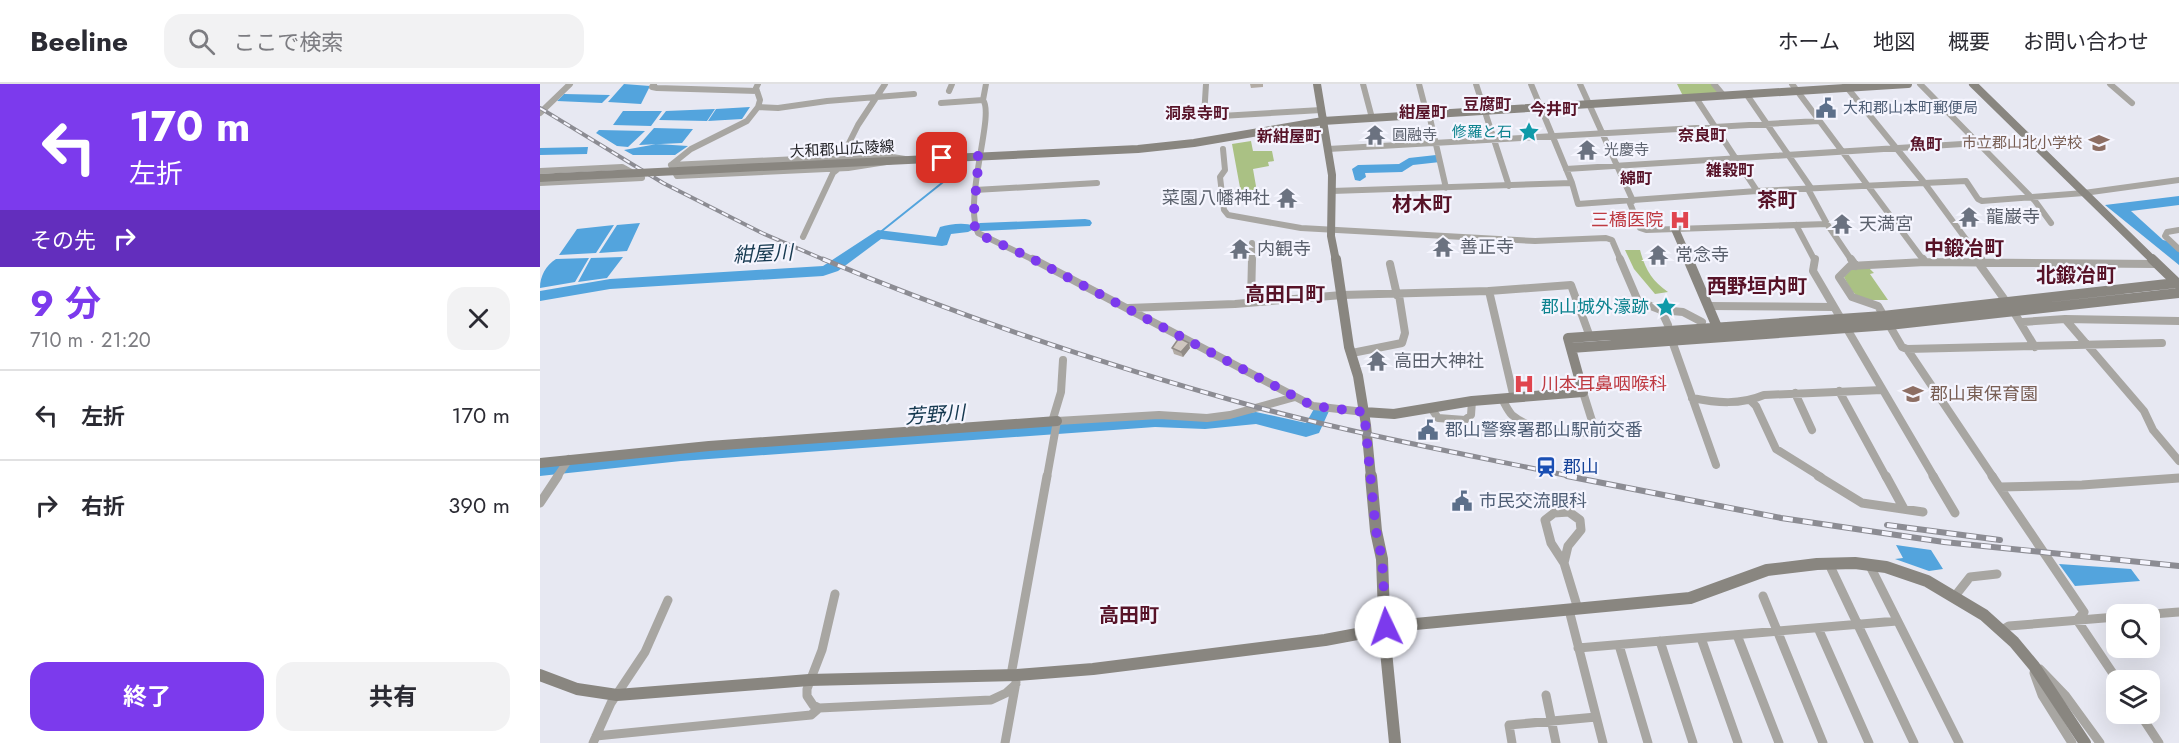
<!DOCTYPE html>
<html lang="ja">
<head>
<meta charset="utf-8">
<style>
	body { margin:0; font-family:Jost,"Noto Sans JP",sans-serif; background:#f2f2f3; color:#2b2b33; height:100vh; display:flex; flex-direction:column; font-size:22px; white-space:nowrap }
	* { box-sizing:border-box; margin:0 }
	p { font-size:20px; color:#7c7c81 }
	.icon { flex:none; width:33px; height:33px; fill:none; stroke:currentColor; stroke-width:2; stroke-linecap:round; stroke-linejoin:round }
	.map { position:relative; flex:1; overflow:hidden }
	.side { display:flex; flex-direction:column; background:#fff; width:540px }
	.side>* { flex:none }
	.guide { background:#7c3aed; color:#fff; overflow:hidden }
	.tools { position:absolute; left:1566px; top:520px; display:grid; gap:12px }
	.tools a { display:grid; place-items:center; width:54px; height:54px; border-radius:12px; background:#fff; box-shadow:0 6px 24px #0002; font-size:30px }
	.pin { position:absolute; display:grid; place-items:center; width:51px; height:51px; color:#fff; margin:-26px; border-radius:12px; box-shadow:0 3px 9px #0006 }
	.me { position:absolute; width:66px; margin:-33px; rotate:357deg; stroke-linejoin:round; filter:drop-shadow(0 0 4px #0008) }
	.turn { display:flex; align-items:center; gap:21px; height:126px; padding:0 30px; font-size:27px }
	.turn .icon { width:78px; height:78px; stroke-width:2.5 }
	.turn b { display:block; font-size:42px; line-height:51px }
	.then { display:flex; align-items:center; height:57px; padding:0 30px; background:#0003; gap:12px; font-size:22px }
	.round { display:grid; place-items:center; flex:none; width:63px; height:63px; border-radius:18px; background:#f2f2f3 }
	.head { display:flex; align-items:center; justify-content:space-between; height:102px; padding:0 30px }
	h1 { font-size:36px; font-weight:700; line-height:45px; color:#7c3aed }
	.cta { display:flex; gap:12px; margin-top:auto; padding:12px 30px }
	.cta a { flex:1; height:69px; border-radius:18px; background:#7c3aed; color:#fff; font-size:24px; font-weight:700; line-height:69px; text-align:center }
	.cta a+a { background:#f2f2f3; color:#2b2b33 }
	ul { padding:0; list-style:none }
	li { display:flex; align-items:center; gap:18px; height:90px; padding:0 30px; border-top:2px solid #e1e1e2 }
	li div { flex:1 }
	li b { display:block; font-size:22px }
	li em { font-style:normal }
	header { display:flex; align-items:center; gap:36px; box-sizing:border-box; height:84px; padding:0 30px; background:#fff; border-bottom:2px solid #e1e1e2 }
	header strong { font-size:28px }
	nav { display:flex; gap:33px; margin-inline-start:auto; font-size:21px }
	.search { width:420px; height:54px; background:#f2f2f3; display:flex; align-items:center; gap:15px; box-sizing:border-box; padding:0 21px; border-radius:18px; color:#7c7c81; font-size:22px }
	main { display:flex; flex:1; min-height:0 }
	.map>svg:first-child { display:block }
</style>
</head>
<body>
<header>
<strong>Beeline</strong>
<div class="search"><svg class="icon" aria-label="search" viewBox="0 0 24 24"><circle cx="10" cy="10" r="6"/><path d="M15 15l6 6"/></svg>ここで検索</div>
<nav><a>ホーム</a><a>地図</a><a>概要</a><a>お問い合わせ</a></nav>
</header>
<main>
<section class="side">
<div class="guide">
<div class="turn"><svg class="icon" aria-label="left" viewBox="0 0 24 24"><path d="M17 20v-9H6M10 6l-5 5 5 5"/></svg><div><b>170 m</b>左折</div></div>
<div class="then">その先<svg class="icon" aria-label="right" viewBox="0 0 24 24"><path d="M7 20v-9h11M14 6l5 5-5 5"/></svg></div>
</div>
<div class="head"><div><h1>9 分</h1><p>710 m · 21:20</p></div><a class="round"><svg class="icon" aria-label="close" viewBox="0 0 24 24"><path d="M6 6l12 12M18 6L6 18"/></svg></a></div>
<ul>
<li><svg class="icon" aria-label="left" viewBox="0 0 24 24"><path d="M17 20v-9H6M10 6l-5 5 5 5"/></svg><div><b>左折</b></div><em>170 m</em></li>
<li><svg class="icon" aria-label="right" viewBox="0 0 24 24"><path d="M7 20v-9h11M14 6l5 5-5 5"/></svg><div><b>右折</b></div><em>390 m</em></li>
</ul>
<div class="cta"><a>終了</a><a>共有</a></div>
</section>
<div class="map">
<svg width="1639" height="659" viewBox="0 0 1639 659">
	<rect width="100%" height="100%" fill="#e7e8f2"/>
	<path fill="#aac184" d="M1137,0H1172L1182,11L1143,12Z
		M711,57L713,67H732L734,77L728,78L729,82L713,85L717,108L701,109L692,60Z
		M1085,166H1100C1105,185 1112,197 1128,208L1115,210L1094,185Z
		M1329,184L1334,189L1330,190L1348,216C1321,216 1317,218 1304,193L1312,185Z"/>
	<path fill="#53a4dd" d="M84,0L110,2L101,20L68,18Z
		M24,10L70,11L62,19L17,17Z
		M210,23L202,35L168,37L176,25Z
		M175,25L167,37L119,36L126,27Z
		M83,27H122L111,42L73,41Z
		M114,44L153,45L142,59L99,61Z
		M59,46L105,47L88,63L77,62L56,49Z
		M117,60L148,62L135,71H93L84,66Z
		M48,63L47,70L0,71V64Z
		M1639,112V121L1591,127L1623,156L1627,157L1639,168V181L1565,121Z
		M100,139L87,167L59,169L77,141Z
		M74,141L56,169L19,171L37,145Z
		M83,173L67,194L38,198L51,174Z
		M49,174L35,198L0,204C0,192 6,181 16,175Z
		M1356,461L1391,466L1403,485L1389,487L1355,475L1363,474Z
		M1519,480L1591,485L1600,497L1535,502Z"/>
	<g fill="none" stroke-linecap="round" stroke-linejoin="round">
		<path stroke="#53a4dd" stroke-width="2" d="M338,150L422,83"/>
		<path fill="#53a4dd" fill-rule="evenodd" d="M896,71L902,75L900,78L873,81L862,88L825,89L826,93L820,97L815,96L812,85L818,81L859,80L869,74Z
			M545,135L550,136L552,139L550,142L440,147L434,145L428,148L411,150L407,161L402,162L341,155L298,187L283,192L70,205L0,217V207L70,195L283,182L338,146L396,153L400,143C410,140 425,138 434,142L440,139Z
			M781,321L787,323L789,327L779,349L766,353L716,340L665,345L615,343L141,377L0,392V378L141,363L615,331L665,333L716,328L766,339L775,323Z"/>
		<path stroke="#a8a6a2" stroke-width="6" d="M114,0L112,3L117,4L217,7
			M218,0L216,4L220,16L218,23L238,24L287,17L374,10
			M446,0L443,16C455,31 423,116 438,149L496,177
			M666,0L664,33L781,26
			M823,0L832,34
			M879,0L886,27L889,30L906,104
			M936,0L969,102
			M991,0L1032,99L1038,120L1217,107L1426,97L1438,115L1442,117L1544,109L1639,96
			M1040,0L1093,117
			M1174,0L1184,12
			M1252,0L1384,177
			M1380,0L1495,117L1511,139
			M1570,0L1592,19
			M1305,1L1383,97L1442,177
			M409,7L412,0
			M1207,11L1271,104
			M1156,14L1217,107
			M401,19L443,16
			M0,29L30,0
			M683,65L685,86L680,93L684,126L688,131L761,144L995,157L1066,154L1072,156L1081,177
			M788,65L1279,37
			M340,71L365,75L308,84L137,92L131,81Z
			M302,73L318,41L345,0
			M131,81L151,65L207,37L218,23
			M1026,85L1438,59
			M0,87L82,83L102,94L0,99
			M1268,105L1287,140
			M435,106L557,99
			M792,107L1032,99
			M1089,117L1100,144L1106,146L1287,140L1312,177
			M1256,141L1275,177
			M1639,146L1627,148L1625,152L1639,165
			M263,153L293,89L298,85
			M712,177V159"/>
		<path stroke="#a8a6a2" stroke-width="8" d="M493,175L773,322L824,328
			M1080,175L1098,217L1121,226
			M1275,175L1273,187L1394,393
			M1311,175L1316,182
			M1383,175L1385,178
			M1441,175L1442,177
			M1437,177L1475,230L1495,263
			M850,180L857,211
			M949,207L974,314
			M711,217L712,175
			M1169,222L1294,223
			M588,224L695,220L802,211L949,207L1031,201L1050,253
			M1525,235L1639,237
			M1483,238L1525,235L1604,327L1613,346L1639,377
			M1128,241L1121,226L1143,228L1162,238
			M1131,254L1176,381
			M1367,265L1622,259
			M812,269L862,259L865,249L859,211
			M1299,307L1346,393
			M1255,309L1272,346
			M1152,314C1177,319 1200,321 1224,311L1342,306
			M962,315C965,320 968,327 972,331C990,346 1029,354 1050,347L1053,340L1043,308
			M1211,317L1216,322L1236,365L1281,393
			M891,324L898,334L925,336L931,331L932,317
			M512,338L521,308L523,276
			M17,393L29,375
			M507,393L517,337L619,331L667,334L690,331L755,313
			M1453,393L1367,265L1362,263L1338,222L1312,213L1299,193L1310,182L1385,178L1616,180"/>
		<path stroke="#a8a6a2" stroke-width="9" d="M1278,392L1322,419L1383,428
			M1346,392L1364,425
			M1393,392L1415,429
			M1452,392L1544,528L1537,536L1578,597
			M1460,403L1542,401L1639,394
			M0,419L18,392
			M1029,428L1040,436L1041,446L1028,462L1024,479L1011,459L1005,436L1014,429Z
			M1024,479L1038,525
			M1289,480L1374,659
			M1329,480L1419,659
			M295,510L282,566L267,605V612L273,621L279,624L451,616L466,609L476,600
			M1223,512L1283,659
			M1415,512L1430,493L1457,490
			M1029,526L1063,659
			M1599,531L1639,528
			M1278,544L1329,659
			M1462,546L1469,542L1576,533
			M1197,551L1239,659
			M1161,554L1198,659
			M1120,557L1153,659
			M1079,561L1108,659
			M1038,564L1357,537
			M1500,585L1525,611L1560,659
			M1494,589L1502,611L1532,659
			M471,591L507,392
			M1006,611L1016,659
			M1600,630L1619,659
			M56,652L271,631L279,624
			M53,659L71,619L105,568L128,516
			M465,659L476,598
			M972,659L969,641L1056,633"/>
		<path stroke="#898680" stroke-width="8" d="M777,0L792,91L791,152L796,177
			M1433,0L1614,177
			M199,84L598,65L654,59L783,37L1368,0
			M0,94L17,93
			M1135,145L1149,177"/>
		<path stroke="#898680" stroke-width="10" d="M796,175L809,263L818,292L826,341L831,393
			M1148,175L1180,250
			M1612,175L1639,201
			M1031,264L1349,241L1639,209
			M824,328L854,330L932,317L1043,308L1028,254L1343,232L1636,199
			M0,379L169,362L517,337"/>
		<path stroke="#898680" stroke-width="12" d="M831,392L836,447L842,475L845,557L855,659
			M0,591L37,605L77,611L269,596L477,591L553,585L785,556L865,541L1150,514L1227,486L1277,480L1315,479L1346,483L1387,497L1444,531L1474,558L1494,582L1545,659"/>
		<g stroke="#8c8c93" stroke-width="4">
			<path id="rail-far2" d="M0,24L123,99L222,149L287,177"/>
		</g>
		<g stroke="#8c8c93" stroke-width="5">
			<path id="rail-far1" d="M283,175C425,235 572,283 720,324C824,352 930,371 1034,393"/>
		</g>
		<g stroke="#8c8c93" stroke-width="6">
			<path id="rail" d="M1027,392L1241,434L1404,458L1639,482
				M1347,441L1460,456"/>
		</g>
		<use href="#rail-far2" stroke="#f5f5fe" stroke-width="2" stroke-dasharray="7" stroke-linecap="butt"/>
		<use href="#rail-far1" stroke="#f5f5fe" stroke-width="3" stroke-dasharray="8" stroke-linecap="butt"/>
		<use href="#rail" stroke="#f5f5fe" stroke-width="4" stroke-dasharray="10" stroke-linecap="butt"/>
		<path stroke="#898680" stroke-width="8" d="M17,93L199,84"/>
	</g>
	<path fill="#b2aba4" d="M710,0H723V3L711,4Z
		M632,264H650L643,273L634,270Z"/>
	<path fill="#918b86" d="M649,259L650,264L643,273L641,268Z"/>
	<path fill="#cfc7bf" stroke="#918b86" stroke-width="1.5" d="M639,254L649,259L641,268L632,264Z"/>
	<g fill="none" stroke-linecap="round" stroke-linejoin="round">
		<path stroke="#7c3aed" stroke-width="10" stroke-dasharray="0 18" d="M402,74L439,72L433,138L438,150L487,172L773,322L824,328L836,447L842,475L846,543"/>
	</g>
	<defs>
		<g id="civic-bare" transform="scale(1.62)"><path d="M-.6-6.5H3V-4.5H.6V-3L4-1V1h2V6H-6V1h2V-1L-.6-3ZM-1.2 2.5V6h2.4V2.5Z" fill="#5c6f8a" stroke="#f5f5fe" stroke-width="2.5" paint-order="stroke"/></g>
		<g id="sight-bare" transform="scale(1.62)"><path d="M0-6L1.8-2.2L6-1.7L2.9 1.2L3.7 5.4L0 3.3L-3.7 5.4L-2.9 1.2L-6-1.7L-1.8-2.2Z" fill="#0f9aa8" stroke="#f5f5fe" stroke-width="2.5" paint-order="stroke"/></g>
		<g id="temple-bare" transform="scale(1.62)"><path d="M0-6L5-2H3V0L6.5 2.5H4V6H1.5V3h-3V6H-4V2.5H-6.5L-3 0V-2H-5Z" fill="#6b7280" stroke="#f5f5fe" stroke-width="2.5" paint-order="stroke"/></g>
		<g id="school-bare" transform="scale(1.62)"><path d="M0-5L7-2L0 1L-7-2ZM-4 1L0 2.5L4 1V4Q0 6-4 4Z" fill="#8d6e63" stroke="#f5f5fe" stroke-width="2.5" paint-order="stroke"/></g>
		<g id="hospital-bare" transform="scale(1.62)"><path d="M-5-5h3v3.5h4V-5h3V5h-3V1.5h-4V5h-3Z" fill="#e0444e" stroke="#f5f5fe" stroke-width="2.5" paint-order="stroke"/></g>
		<g id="station-bare" transform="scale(1.62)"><path d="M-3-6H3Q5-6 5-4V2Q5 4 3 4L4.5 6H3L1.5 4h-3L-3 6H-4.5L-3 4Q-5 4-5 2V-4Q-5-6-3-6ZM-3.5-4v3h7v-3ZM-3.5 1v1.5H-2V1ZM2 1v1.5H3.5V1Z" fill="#1a4fb4" stroke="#f5f5fe" stroke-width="2.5" paint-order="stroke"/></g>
	</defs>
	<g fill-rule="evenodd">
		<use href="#civic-bare" x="1286" y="24"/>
		<use href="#sight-bare" x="989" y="48"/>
		<use href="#temple-bare" x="835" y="51"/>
		<use href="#school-bare" x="1559" y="59"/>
		<use href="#temple-bare" x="1047" y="66"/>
		<use href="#temple-bare" x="747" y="114"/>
		<use href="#temple-bare" x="1429" y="133"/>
		<use href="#hospital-bare" x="1140" y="136"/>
		<use href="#temple-bare" x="1302" y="140"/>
		<use href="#temple-bare" x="903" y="163"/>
		<use href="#temple-bare" x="700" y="165"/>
		<use href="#temple-bare" x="1118" y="171"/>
		<use href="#sight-bare" x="1126" y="223"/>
		<use href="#temple-bare" x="837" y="277"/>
		<use href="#hospital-bare" x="984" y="300"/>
		<use href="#school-bare" x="1373" y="310"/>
		<use href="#civic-bare" x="888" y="346"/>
		<use href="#station-bare" x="1006" y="383"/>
		<use href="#civic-bare" x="922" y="417"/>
	</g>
	<g text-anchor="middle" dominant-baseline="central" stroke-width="4.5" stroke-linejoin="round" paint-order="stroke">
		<g font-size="15" fill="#4e5e75" stroke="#f5f5fe" text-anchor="start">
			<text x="1303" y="24">大和郡山本町郵便局</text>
		</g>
		<g font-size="15" fill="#0d838f" stroke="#f5f5fe" text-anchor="end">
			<text x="972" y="48">修羅と石</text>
		</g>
		<g font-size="15" fill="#5b616d" stroke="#f5f5fe" text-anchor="start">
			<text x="852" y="51">圓融寺</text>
			<text x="1064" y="66">光慶寺</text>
		</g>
		<g font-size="15" fill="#785e54" stroke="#f5f5fe" text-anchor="end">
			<text x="1542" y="59">市立郡山北小学校</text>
		</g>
		<g font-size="15" fill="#212125" stroke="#f5f5fe">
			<text transform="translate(302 65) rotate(-3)">大和郡山広陵線</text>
		</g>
		<g font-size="16" font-weight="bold" fill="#571328" stroke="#f5f5fe">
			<text x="947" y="20">豆腐町</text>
			<text x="1014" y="25">今井町</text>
			<text x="883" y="28">紺屋町</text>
			<text x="657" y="29">洞泉寺町</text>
			<text x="1162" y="51">奈良町</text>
			<text x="749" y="52">新紺屋町</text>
			<text x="1386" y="60">魚町</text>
			<text x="1190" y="86">雑穀町</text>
			<text x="1096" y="94">綿町</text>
		</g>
		<g font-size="18" fill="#5b616d" stroke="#f5f5fe" text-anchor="start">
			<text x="730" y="114" text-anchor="end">菜園八幡神社</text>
			<text x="1446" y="133">龍巌寺</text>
			<text x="1319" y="140">天満宮</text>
			<text x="920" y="163">善正寺</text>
			<text x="717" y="165">内観寺</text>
			<text x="1135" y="171">常念寺</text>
			<text x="854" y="277">高田大神社</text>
		</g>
		<g font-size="18" fill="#be3a42" stroke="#f5f5fe" text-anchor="end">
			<text x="1123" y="136">三橋医院</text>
			<text x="1001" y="300" text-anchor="start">川本耳鼻咽喉科</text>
		</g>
		<g font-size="18" fill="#0d838f" stroke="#f5f5fe" text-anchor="end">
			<text x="1109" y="223">郡山城外濠跡</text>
		</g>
		<g font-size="18" fill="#785e54" stroke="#f5f5fe" text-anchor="start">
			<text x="1390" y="310">郡山東保育園</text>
		</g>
		<g font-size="18" fill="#4e5e75" stroke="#f5f5fe" text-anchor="start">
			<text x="905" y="346">郡山警察署郡山駅前交番</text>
			<text x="939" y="417">市民交流眼科</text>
		</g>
		<g font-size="18" fill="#164399" stroke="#f5f5fe" text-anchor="start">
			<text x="1023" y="383">郡山</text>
		</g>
		<g font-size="20" font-weight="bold" fill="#571328" stroke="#f5f5fe">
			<text x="1237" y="116">茶町</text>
			<text x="882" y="120">材木町</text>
			<text x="1424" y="164">中鍛冶町</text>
			<text x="1536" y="191">北鍛冶町</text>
			<text x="1217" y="202">西野垣内町</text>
			<text x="745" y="210">高田口町</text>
			<text x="589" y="531">高田町</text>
		</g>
		<g font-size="20" font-style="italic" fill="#163950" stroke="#f5f5fe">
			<text transform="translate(223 170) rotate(-3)">紺屋川</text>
			<text transform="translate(395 331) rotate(-4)">芳野川</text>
		</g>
	</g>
</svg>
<div class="tools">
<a><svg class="icon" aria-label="search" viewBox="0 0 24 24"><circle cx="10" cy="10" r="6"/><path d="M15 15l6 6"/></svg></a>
<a><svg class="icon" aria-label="layers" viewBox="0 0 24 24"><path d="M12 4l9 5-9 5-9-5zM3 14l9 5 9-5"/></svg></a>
</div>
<div class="pin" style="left:402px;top:74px;background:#d93025"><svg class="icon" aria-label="arrive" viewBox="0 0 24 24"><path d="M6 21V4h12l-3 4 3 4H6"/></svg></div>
<svg class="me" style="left:846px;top:543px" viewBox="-20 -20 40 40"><circle r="19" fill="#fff"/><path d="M0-13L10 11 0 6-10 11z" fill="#7c3aed"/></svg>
</div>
</main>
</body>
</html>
